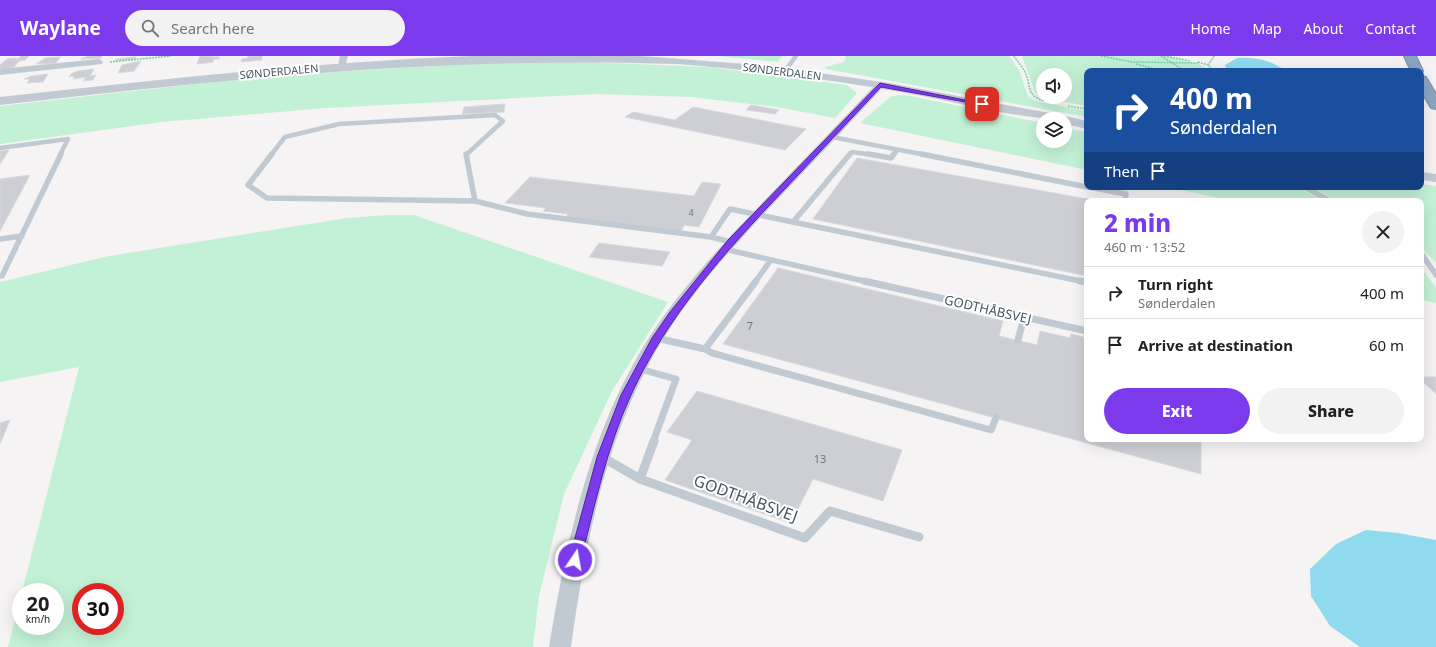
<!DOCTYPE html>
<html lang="en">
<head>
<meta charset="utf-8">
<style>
	body { margin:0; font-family:"Noto Sans",sans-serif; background:#f2f2f2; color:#202124; height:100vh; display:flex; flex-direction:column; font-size:15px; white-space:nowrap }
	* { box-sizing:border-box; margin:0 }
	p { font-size:13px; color:#757577 }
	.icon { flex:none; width:22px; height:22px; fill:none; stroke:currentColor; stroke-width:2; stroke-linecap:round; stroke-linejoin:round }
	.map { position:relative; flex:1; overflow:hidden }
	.side { position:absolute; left:1084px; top:142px; width:340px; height:244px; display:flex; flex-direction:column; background:#fff; border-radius:8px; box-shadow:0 4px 16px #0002 }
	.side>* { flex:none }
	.banner { position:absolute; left:1084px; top:12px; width:340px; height:122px; border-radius:8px; box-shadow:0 4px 16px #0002; background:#1a4fa0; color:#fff; overflow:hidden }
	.tools { position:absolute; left:1036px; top:12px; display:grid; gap:8px }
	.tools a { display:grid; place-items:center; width:36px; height:36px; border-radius:50%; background:#fff; box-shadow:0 4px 16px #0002; font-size:20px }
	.speed { position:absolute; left:12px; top:527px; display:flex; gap:8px; font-size:20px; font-weight:700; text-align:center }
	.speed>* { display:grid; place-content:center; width:52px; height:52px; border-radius:50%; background:#fff; box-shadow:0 4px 16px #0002; line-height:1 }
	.speed small { font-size:10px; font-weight:400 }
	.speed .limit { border:6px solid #d22; background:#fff; color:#111 }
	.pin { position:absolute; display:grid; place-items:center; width:34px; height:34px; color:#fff; margin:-17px; border-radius:8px; box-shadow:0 2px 6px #0006 }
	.me { position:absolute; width:44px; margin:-22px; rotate:12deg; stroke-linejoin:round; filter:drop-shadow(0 0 3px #0008) }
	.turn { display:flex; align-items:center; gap:14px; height:84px; padding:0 20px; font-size:18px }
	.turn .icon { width:52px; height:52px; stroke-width:2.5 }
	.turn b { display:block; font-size:28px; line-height:34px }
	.then { display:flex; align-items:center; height:38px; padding:0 20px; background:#0003; gap:8px; font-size:15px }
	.round { display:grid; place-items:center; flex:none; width:42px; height:42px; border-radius:21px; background:#f2f2f2 }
	.summary { display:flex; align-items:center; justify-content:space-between; height:68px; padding:0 20px }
	h1 { font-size:24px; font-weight:800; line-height:30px; color:#7c3aed }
	.action { display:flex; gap:8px; margin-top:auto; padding:8px 20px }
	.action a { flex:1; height:46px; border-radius:24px; background:#7c3aed; color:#fff; font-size:16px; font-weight:800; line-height:46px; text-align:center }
	.action a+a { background:#f2f2f2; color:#202124 }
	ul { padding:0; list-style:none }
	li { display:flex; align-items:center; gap:12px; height:52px; padding:0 20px; border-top:1px solid #e0e0e0 }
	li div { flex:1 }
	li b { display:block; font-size:15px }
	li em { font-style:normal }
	header { display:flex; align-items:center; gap:24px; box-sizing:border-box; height:56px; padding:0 20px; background:#7c3aed; color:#fff }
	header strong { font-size:19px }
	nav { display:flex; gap:22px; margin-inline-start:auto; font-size:14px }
	.search { width:280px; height:36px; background:#f2f2f2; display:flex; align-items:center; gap:10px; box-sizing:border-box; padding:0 14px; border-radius:22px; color:#757577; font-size:15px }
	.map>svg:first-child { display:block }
</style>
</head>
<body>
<header>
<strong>Waylane</strong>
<div class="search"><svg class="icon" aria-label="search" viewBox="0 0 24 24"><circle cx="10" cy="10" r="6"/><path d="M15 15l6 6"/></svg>Search here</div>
<nav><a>Home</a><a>Map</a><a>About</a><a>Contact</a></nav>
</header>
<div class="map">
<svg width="1436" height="591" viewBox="0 0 1436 591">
	<rect width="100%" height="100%" fill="#f5f3f3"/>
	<path fill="#c3f1d5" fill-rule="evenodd" d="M718,0H785L781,1L778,6Z
		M846,0H1009L1020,16L1028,41L1035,45L1087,55V61L826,13L825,11L844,6Z
		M1022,0H1163L1198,8L1212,15L1176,14L1087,15V50L1044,42L1035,36ZM1043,19H1065V41H1043Z
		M536,4L709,11L847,29L857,37L835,62L777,51L691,41L596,38L326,52L162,66L0,88V50L268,20Z
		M898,39L910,40L1043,67V85H1065V72L1087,76V114L860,67L890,41Z
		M1421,128L1436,130V207L1421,191V145H1338L1312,131H1421Z
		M1166,131H1297L1323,145H1233Z
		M387,159H414L668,246L612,335L564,438L539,540L533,591H8L21,539V570H55V536H22L79,311L0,326V226L109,200L347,162ZM81,536H115V570H81Z
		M1421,211L1436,232V247L1421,244Z"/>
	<path fill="#90daee" d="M1237,2C1255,1 1271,4 1286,15H1227L1225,9Z
		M1366,474L1398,477L1436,484V591H1360L1330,570L1311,540L1310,513L1336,488Z"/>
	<path fill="#cdcfd5" stroke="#d7d9de" d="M21,0H29L25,4L19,5L14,11L0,14V9L7,3L17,2L15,4L18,3Z
		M102,0L101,2L81,3L88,0Z
		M200,0L215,1H219V3H214L213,6L197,8Z
		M248,0H262V4L241,6L242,3L248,2Z
		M60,1L56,7L36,8L45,2Z
		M136,1L135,3L114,5L116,3Z
		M141,5L134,15L118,17L122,9Z
		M94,13L90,20L96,19L93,24L83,25L86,21L73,23L75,20L69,21L71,18L78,15Z
		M48,18L43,26L27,27L30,23H24L32,20Z
		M505,48L504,56L462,58L464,51Z
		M751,49L779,54L775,58L746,54Z
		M693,51L806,73L785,94L625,61L633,56L675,64Z
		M9,94L0,108V95Z
		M857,102L1099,145H1087V220L813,163Z
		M30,119L0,175V123Z
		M530,121L694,140L702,126L721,128L699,171L684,169L681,176L566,161L568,158L543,155L546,152L505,147Z
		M599,187L670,196L662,210L589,201Z
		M778,212L1003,265L999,280L1037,289L1040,275L1070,282L1071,278L1087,282V383H1201V418L723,288Z
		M1421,321H1436V338L1421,324Z
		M697,335L902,394L883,445L813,423L791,467L665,424L692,384L667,376Z
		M10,364L0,388V367Z"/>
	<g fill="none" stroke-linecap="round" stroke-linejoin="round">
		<g stroke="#7690ad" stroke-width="2">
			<path id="motorway" d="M1404,0H1416L1423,15L1421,18V15H1411Z
				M1421,20L1426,21L1436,38V53L1431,52L1421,35Z"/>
		</g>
		<path stroke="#7ad0a6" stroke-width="1.5" stroke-dasharray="2 1" stroke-linecap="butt" d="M1014,0C1017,5 1022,10 1025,16C1032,30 1025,39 1044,45
			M1101,0L1132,6L1199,7
			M1161,0L1185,15
			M1164,0L1191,5
			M1214,0L1208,9L1214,15
			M110,6L171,0
			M1198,6L1208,9
			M1136,8L1163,15
			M1068,50L1087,53"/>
		<path stroke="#c1cad2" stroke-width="4.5" d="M785,15L796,0
			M832,81L926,99
			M0,92L68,83L60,99
			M271,99L285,81L339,68L495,59L503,65L466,99
			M849,99L852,96L874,99
			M893,99L898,94"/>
		<path stroke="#c1cad2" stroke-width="5.5" d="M272,98L248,129L267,142L475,145
			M466,98L475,145
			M868,98L891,102L894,98
			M921,98L1087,131
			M1089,131L1126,138L1125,145
			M1305,131L1330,145
			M475,145L527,158L711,181L731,186
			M793,166L850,98
			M711,181L730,153L1085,226
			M0,183L22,180
			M724,193L868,226
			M1421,197L1436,219
			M0,220H2L61,98
			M755,226L771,204"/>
		<path stroke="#c1cad2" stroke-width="7" d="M756,225L705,293L712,297L991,374L996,362
			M864,225L1087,275
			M1080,225L1087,226
			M656,282L705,293
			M1018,284L1024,261
			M640,313L676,323L653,386"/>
		<path stroke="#c1cad2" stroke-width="9" d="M602,401L640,423L805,482L830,455L919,481
			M640,423L654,385"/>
		<path fill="#c1cad2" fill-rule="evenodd" d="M340,0H348L345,11L342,12L338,9Z
			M99,3L103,6L102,8L0,19V13Z
			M880,26L884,29L883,31C847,71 809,110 772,149C734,190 695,232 665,280C607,373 586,483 571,591H549C567,483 590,373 650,280C683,230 724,186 765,144C802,105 840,66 877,27Z"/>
		<path fill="#c1cad2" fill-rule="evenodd" d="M472,0H642L770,10L889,27L1065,60L1087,65V73L1065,68V63C1015,63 962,47 912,38C834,24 756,14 677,8C451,0 224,23 0,49V41C157,24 314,6 472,0Z
			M1421,116L1436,118V126L1421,124Z"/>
		<use href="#motorway" fill="#8ba5c1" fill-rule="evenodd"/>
	</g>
	<path fill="#7c3aed" stroke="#51269a" d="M880,27L985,48L982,49L881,31C849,65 816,100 784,134C725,196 667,260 631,339C607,391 595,448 581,504L579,507L575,508L571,507L569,504L597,401L621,339L652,282L670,256L728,184Z"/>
	<g text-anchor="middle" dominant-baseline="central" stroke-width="4" stroke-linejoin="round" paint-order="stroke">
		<g font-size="9" fill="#6b747e">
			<text x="691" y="156">4</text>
		</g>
		<g font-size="11" fill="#4a5661" stroke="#fff">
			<text transform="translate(279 15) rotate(-5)">SØNDERDALEN</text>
			<text transform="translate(782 15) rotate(7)">SØNDERDALEN</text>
		</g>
		<g font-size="11" fill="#6b747e">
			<text x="750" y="269">7</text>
			<text x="820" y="402">13</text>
		</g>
		<g font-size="13" fill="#4a5661" stroke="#fff">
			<text transform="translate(988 253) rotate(13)">GODTHÅBSVEJ</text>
		</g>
		<g font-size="16" fill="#4a5661" stroke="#fff">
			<text transform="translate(746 442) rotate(20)">GODTHÅBSVEJ</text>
		</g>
	</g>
</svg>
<div class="tools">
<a><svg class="icon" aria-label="sound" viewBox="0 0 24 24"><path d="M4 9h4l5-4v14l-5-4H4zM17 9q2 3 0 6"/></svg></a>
<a><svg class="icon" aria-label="layers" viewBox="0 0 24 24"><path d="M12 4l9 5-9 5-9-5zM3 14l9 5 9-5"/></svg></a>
</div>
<div class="speed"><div>20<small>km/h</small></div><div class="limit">30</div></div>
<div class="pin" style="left:982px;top:48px;background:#d93025"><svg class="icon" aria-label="arrive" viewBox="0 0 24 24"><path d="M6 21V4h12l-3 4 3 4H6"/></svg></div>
<svg class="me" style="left:575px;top:504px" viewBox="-20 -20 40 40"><circle r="17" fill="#7c3aed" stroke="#fff" stroke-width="3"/><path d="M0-11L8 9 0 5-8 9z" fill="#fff"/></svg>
<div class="banner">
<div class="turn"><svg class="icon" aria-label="right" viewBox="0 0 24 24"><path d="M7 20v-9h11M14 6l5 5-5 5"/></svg><div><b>400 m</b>Sønderdalen</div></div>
<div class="then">Then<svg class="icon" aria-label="arrive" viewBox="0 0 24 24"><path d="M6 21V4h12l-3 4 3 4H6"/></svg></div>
</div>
<section class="side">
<div class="summary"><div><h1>2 min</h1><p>460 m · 13:52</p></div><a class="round"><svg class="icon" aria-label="close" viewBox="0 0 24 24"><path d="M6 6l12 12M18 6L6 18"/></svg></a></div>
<ul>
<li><svg class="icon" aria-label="right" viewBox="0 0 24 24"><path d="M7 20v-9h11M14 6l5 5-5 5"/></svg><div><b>Turn right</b><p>Sønderdalen</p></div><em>400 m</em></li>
<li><svg class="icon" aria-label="arrive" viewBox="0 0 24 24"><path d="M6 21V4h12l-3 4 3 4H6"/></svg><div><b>Arrive at destination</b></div><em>60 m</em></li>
</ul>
<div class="action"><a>Exit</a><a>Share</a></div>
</section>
</div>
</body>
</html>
